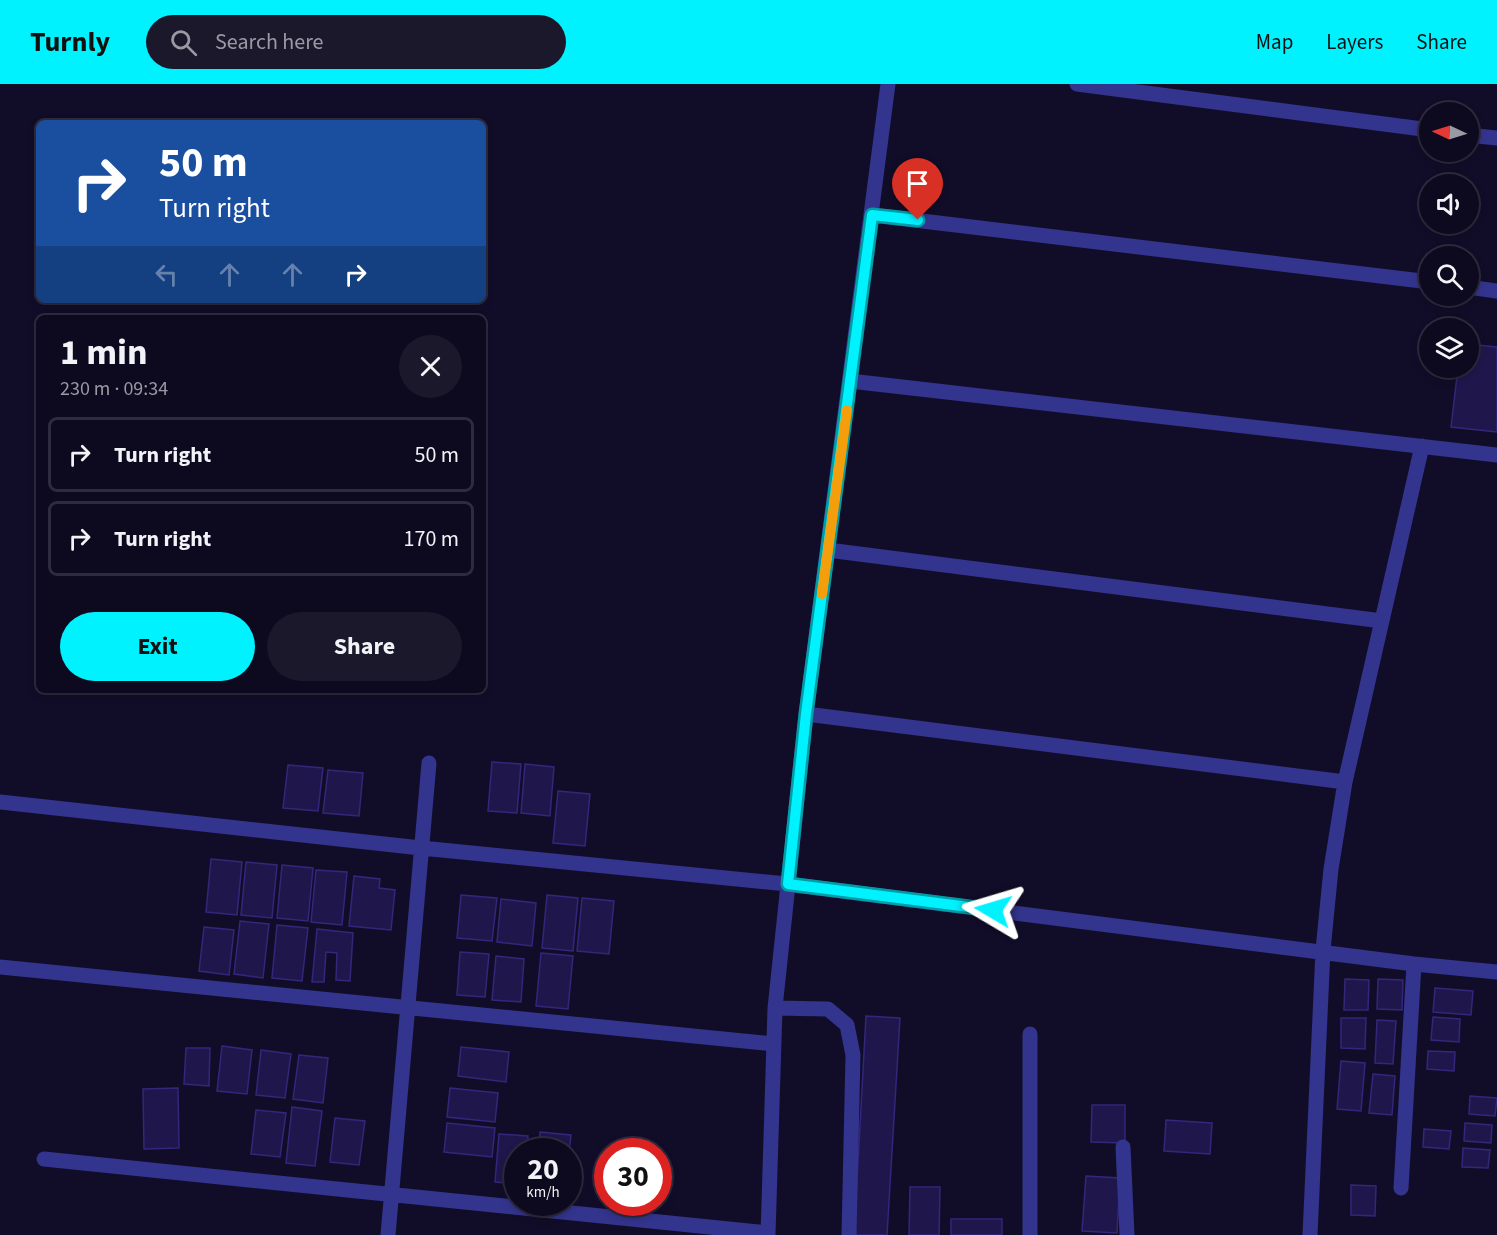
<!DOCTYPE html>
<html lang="en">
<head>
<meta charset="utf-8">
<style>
	body { margin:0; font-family:"Source Sans 3",sans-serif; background:#1b182c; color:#f1f3f6; height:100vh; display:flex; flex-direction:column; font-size:22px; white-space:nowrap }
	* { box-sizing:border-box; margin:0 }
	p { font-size:20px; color:#9a9aa4 }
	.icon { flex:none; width:33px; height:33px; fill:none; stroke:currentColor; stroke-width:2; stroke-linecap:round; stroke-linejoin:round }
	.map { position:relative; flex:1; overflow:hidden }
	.panel { position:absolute; left:36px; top:231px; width:450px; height:378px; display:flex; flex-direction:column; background:#0d0a1f; border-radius:9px; box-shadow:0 3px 9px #0003,0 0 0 2px #2d2b3d }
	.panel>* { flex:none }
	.guide { position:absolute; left:36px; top:36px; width:450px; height:183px; border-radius:9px; box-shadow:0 3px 9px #0003,0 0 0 2px #2d2b3d; background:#1a4fa0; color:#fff; overflow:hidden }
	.needle { width:39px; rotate:274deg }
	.controls { position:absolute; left:1419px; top:18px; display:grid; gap:12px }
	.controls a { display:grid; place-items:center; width:60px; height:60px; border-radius:50%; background:#0d0a1f; box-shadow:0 3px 9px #0003,0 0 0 2px #2d2b3d; font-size:30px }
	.speed { position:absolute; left:504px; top:1054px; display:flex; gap:12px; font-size:30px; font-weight:700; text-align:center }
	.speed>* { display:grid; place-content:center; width:78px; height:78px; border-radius:50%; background:#0d0a1f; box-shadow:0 3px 9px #0003,0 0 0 2px #2d2b3d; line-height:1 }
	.speed small { font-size:15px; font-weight:400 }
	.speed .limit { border:9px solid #d22; background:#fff; color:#111 }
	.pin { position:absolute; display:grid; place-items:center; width:51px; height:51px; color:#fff; margin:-62px -26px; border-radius:50% 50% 50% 0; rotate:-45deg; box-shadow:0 0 6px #0007 }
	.pin .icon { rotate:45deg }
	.me { position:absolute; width:66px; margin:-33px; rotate:277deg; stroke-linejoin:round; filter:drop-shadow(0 0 4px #0008) }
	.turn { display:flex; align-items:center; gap:21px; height:126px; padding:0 24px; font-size:27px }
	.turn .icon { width:78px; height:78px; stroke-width:2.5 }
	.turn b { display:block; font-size:42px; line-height:51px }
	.lanes { display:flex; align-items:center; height:57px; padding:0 24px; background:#0003; justify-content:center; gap:30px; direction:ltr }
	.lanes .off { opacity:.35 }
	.round { display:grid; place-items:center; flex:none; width:63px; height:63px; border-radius:32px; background:#1b182c }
	.headline { display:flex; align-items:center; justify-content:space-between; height:102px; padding:0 24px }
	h1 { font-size:36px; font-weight:700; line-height:45px }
	.action { display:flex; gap:12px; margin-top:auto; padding:12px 24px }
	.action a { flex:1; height:69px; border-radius:36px; background:#01f2ff; color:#111; font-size:24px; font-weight:700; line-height:69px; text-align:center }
	.action a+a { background:#1b182c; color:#f1f3f6 }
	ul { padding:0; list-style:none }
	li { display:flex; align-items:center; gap:18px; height:75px; margin:0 12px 9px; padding:0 12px; border:3px solid #2d2b3d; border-radius:9px }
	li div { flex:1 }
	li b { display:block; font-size:22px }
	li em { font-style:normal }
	header { display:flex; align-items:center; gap:36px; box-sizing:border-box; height:84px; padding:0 30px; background:#01f2ff; color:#111 }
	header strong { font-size:28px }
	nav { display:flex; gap:33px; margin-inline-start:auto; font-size:21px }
	.search { width:420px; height:54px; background:#1b182c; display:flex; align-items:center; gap:15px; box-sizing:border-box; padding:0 21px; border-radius:33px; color:#9a9aa4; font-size:22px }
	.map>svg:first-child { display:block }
</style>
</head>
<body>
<header>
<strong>Turnly</strong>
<div class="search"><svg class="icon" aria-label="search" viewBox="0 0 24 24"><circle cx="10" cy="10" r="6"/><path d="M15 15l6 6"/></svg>Search here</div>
<nav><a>Map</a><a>Layers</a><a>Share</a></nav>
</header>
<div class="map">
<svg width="1497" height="1151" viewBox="0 0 1497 1151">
	<rect width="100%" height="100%" fill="#110d29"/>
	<path fill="#1f174c" stroke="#33267b" stroke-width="1.5" d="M1468,260L1497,263V348L1451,343L1458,284H1468Z
		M492,678L521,680L517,729L488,727Z
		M525,680L554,683L550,732L521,729Z
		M288,681L323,684L318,727L283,724Z
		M328,686L363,689L359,732L323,729Z
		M558,707L590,710L585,762L553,759Z
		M211,775L242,778L237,831L206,828Z
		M246,778L277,781L272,834L241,831Z
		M282,781L313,784L308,837L277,834Z
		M316,786L347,788L342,841L311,838Z
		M354,792L380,795L379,804L395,806L391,846L349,842Z
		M461,811L497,814L492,857L457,854Z
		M547,811L578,814L573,867L542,864Z
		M582,814L614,817L609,870L577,867Z
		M501,815L536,819L532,862L497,858Z
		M240,837L269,840L263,894L234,890Z
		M277,841L308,844L302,897L272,894Z
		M204,843L234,846L229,891L199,887Z
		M317,845L353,849L350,897L336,896L337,869L326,868L324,898H312Z
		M460,868L489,870L485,913L457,911Z
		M541,869L573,872L568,925L536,922Z
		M496,872L524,875L521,918L492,916Z
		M1345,895L1369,896L1368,926H1344Z
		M1378,895L1403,896L1402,926L1377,925Z
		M1435,904L1473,907L1471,931L1433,928Z
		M866,932L900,934L887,1151H854Z
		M1433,933L1460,935L1459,958L1431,956Z
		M1341,934H1366L1365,965L1341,964Z
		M1377,936L1396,937L1393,980L1375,979Z
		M222,962L252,966L247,1010L217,1007Z
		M461,963L509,968L506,998L458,992Z
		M186,964H210L209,1002L184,1000Z
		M261,966L291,970L285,1014L256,1011Z
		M1428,967L1455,968L1454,987L1427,985Z
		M299,971L328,974L323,1019L293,1015Z
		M1341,977L1365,979L1361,1027L1337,1025Z
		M1373,990L1395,992L1392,1031L1369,1029Z
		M178,1004L179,1064L144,1065L143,1005Z
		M450,1004L498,1009L495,1038L447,1033Z
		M1470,1012L1497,1014L1495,1032L1469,1030Z
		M1092,1021H1125V1059L1091,1058Z
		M292,1023L322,1027L315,1082L286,1079Z
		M256,1026L286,1029L280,1073L251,1070Z
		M335,1034L365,1037L359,1081L330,1078Z
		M1166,1036L1212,1039L1210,1070L1164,1067Z
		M447,1039L495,1044L492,1073L444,1068Z
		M1465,1039L1492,1041L1491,1059L1464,1057Z
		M1424,1045L1451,1047L1449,1065L1423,1063Z
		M540,1048L571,1051L568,1078V1068H538Z
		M499,1050L528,1052L527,1068H518V1100L495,1098Z
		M1463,1064L1490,1066L1488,1084L1462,1083Z
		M1086,1092L1120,1094L1117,1149L1082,1147Z
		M1351,1101L1376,1102L1375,1132L1351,1131Z
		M910,1103H940L939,1151H909Z
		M951,1135H1002V1151H951Z"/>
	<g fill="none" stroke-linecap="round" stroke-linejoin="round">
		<path stroke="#33348d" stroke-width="15" d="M1077,0L1430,46
			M1468,51L1497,54
			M872,131L1430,198
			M1468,203L1497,207
			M850,297L1497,371
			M828,466L1382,537
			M806,630L1345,698
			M0,718L421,764L787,800L1414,880L1497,888
			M0,883L774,960
			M775,924L828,925L847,941L853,971L849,1151
			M1123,1063L1127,1151
			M44,1075L768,1149
			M1401,1104L1414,880
			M388,1151L429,679
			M768,1151L775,924L806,630L888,0
			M1030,1151V950
			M1310,1151L1323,866L1331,785L1345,698L1422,362"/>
	</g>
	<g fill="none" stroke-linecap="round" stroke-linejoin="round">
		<g stroke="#019da6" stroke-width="15">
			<path id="route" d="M918,136L872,131L806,630L788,800L993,826"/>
		</g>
		<use href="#route" stroke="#01f2ff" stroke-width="10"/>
		<path stroke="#f59e0b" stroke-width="10" d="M822,510L847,326"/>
	</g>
</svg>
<div class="controls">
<a><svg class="needle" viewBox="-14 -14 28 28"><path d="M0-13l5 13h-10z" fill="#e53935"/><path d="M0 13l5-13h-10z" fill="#9a9aa4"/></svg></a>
<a><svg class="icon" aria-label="sound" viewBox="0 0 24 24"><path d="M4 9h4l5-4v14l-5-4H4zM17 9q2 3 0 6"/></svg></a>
<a><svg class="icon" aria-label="search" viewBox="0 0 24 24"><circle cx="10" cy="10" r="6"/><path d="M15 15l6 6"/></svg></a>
<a><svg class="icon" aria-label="layers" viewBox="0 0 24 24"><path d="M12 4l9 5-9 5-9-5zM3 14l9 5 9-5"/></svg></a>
</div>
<div class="speed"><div>20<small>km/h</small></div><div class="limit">30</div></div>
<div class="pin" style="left:918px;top:136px;background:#d93025"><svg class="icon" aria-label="arrive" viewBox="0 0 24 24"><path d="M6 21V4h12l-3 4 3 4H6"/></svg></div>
<svg class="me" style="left:993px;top:826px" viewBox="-20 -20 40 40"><path d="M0-17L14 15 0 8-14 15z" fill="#01f2ff" stroke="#fff" stroke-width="4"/></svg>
<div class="guide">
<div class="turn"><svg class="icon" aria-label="right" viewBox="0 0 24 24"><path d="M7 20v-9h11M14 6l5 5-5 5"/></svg><div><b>50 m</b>Turn right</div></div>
<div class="lanes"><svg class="icon off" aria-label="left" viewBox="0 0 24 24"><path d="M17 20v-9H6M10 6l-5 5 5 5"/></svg><svg class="icon off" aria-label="ahead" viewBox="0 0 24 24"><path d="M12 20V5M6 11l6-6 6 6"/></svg><svg class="icon off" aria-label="ahead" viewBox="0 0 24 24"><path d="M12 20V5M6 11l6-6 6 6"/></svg><svg class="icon" aria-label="right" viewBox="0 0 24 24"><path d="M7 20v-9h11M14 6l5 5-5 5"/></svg></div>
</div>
<section class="panel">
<div class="headline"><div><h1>1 min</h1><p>230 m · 09:34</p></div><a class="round"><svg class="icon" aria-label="close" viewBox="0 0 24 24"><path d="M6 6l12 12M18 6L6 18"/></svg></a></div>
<ul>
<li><svg class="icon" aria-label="right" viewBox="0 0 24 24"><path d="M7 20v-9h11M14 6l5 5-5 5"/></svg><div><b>Turn right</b></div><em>50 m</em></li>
<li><svg class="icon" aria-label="right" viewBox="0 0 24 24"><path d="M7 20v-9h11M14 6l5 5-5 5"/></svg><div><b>Turn right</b></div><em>170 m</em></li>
</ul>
<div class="action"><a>Exit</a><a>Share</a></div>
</section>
</div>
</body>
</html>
